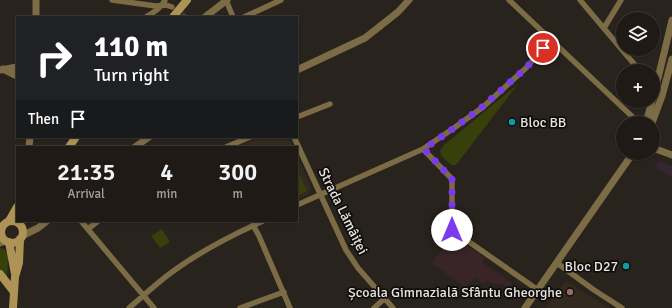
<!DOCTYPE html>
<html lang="en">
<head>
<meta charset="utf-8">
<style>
	body { margin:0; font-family:Signika,sans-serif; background:#2c2723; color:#f1f3f6; height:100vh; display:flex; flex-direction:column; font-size:15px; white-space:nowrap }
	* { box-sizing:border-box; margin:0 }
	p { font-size:13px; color:#a1a1a1 }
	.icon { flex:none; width:22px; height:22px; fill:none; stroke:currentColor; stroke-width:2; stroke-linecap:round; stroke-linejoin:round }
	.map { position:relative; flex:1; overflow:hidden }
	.drawer { position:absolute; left:16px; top:146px; width:282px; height:76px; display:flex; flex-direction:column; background:#1f1a16; border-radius:0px; box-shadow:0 1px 3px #0004,0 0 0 1px #3c3835 }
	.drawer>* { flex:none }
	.top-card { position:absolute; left:16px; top:16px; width:282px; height:122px; border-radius:0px; box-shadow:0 1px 3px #0004,0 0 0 1px #3c3835; background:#202124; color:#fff; overflow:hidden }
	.tools { position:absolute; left:616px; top:12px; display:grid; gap:8px }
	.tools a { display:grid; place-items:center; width:44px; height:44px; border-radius:50%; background:#1f1a16; box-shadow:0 1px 3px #0004,0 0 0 1px #3c3835; font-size:20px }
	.pin { position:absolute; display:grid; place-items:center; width:34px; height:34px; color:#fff; margin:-17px; border:2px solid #fff; border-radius:50%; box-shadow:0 1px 4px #0007 }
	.me { position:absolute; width:44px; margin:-22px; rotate:0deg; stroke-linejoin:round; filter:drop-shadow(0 0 3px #0008) }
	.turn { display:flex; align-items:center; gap:14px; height:84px; padding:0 12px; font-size:18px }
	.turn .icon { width:52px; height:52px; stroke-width:2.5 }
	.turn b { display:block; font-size:28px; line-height:34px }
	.then { display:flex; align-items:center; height:38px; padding:0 12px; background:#0003; gap:8px; font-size:15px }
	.eta { display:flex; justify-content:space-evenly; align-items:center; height:68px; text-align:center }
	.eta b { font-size:24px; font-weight:600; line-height:28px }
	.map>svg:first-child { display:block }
</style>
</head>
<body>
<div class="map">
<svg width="672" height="308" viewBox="0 0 672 308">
	<rect width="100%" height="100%" fill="#29231d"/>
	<path fill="#392527" d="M452,236L485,258L482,262L512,283L508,289L502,284H495L487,280L484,284L475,278L465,287L432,263Z"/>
	<path fill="#332a1f" d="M260,137H289L294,147H238Z
		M297,155L311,187L309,194L297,200Z
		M566,281L599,302L610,308H545Z"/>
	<path fill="#362630" d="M659,161L672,166V178L655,166Z"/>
	<path fill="#37400b" d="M518,84L456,165H451L441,156L440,151L443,146Z
		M298,172L307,191L297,196V173Z
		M162,229L170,242L160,248L151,236Z
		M0,248L4,249L8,254V258L7,278L0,271Z"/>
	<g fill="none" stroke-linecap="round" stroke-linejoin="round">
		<path stroke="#46403a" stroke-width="5.5" stroke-dasharray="5.5 3" stroke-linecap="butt" d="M175,10L185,17"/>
		<path stroke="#7b6c46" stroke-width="5.5" d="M112,0L156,6L166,5L172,7
			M226,0L233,17
			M509,0L639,123
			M580,0L640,71
			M146,17C154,12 161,8 165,0
			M244,17L281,0
			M604,28L621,0
			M297,117L330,104
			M294,137L346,250L358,268L393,308
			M226,147L250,137
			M423,149L452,179V230L538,290
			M297,205L423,149L454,128L483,107L526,68L551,39
			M81,221L154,308
			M253,225L259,236L290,308
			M88,229L98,221
			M557,263L594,290L622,308
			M129,308C143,296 157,283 172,272C199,252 232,235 263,221
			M240,308L284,292
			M374,308L384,299"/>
		<path stroke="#7b6c46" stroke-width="7" d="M36,0V17
			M205,17L227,0
			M3,69L17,76
			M0,70L17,67
			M297,70L365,38L398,12L409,0
			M653,99L672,20
			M646,123L652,101
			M652,123L662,96L672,59
			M29,147L30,137
			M135,147L149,137
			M653,148L672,155
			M0,229L2,226
			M22,236L38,228L47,221
			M0,243L5,241
			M525,308L633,153"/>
		<path stroke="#ad9456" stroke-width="8" d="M173,17L187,0
			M69,147L76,137
			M9,221L17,207
			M1 232a11 11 0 1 1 22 0a11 11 0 1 1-22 0Z
			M9,242L15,274
			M0,274L14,292
			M13,308L15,277L19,263L20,239"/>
	</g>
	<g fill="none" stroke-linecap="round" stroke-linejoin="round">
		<path stroke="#7c3aed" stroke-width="7" stroke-dasharray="0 12.6" d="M452,230V179L424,149L454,128L482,107L526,68L543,48"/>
	</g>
	<g fill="#0f9aa8" stroke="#0f0d0a" stroke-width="1.5">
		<circle cx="512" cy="122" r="4"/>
		<circle cx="626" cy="266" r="4"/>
	</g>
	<circle fill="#8d6e63" stroke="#0f0d0a" stroke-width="1.5" cx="570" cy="292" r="4"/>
	<g text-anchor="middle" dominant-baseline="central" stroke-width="3.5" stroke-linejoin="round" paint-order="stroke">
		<g font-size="14" fill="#e7e3e0" stroke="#0f0d0a" text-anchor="end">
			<text x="520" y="122" text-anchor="start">Bloc BB</text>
			<text x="618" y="266">Bloc D27</text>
			<text x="562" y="292">Școala Gimnazială Sfântu Gheorghe</text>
		</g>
		<g font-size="14" fill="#e7e3e0" stroke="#0f0d0a">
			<text transform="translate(343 211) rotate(64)">Strada Lămâiței</text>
		</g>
	</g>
</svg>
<div class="tools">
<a><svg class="icon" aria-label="layers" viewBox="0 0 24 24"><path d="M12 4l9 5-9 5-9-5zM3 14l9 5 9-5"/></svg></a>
<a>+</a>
<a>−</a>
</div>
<div class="pin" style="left:543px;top:48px;background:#d93025"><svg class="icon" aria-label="arrive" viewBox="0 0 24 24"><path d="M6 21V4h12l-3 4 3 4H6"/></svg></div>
<svg class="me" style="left:452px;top:230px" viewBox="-20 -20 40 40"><circle r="19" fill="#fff"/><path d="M0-13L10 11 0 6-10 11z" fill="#7c3aed"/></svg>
<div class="top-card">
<div class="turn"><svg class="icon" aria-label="right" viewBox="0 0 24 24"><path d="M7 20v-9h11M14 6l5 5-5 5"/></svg><div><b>110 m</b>Turn right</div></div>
<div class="then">Then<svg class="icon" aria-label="arrive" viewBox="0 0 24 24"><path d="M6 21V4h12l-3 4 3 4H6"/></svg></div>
</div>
<section class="drawer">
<div class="eta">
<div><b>21:35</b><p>Arrival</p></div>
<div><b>4</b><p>min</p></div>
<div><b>300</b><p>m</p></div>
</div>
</section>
</div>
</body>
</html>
